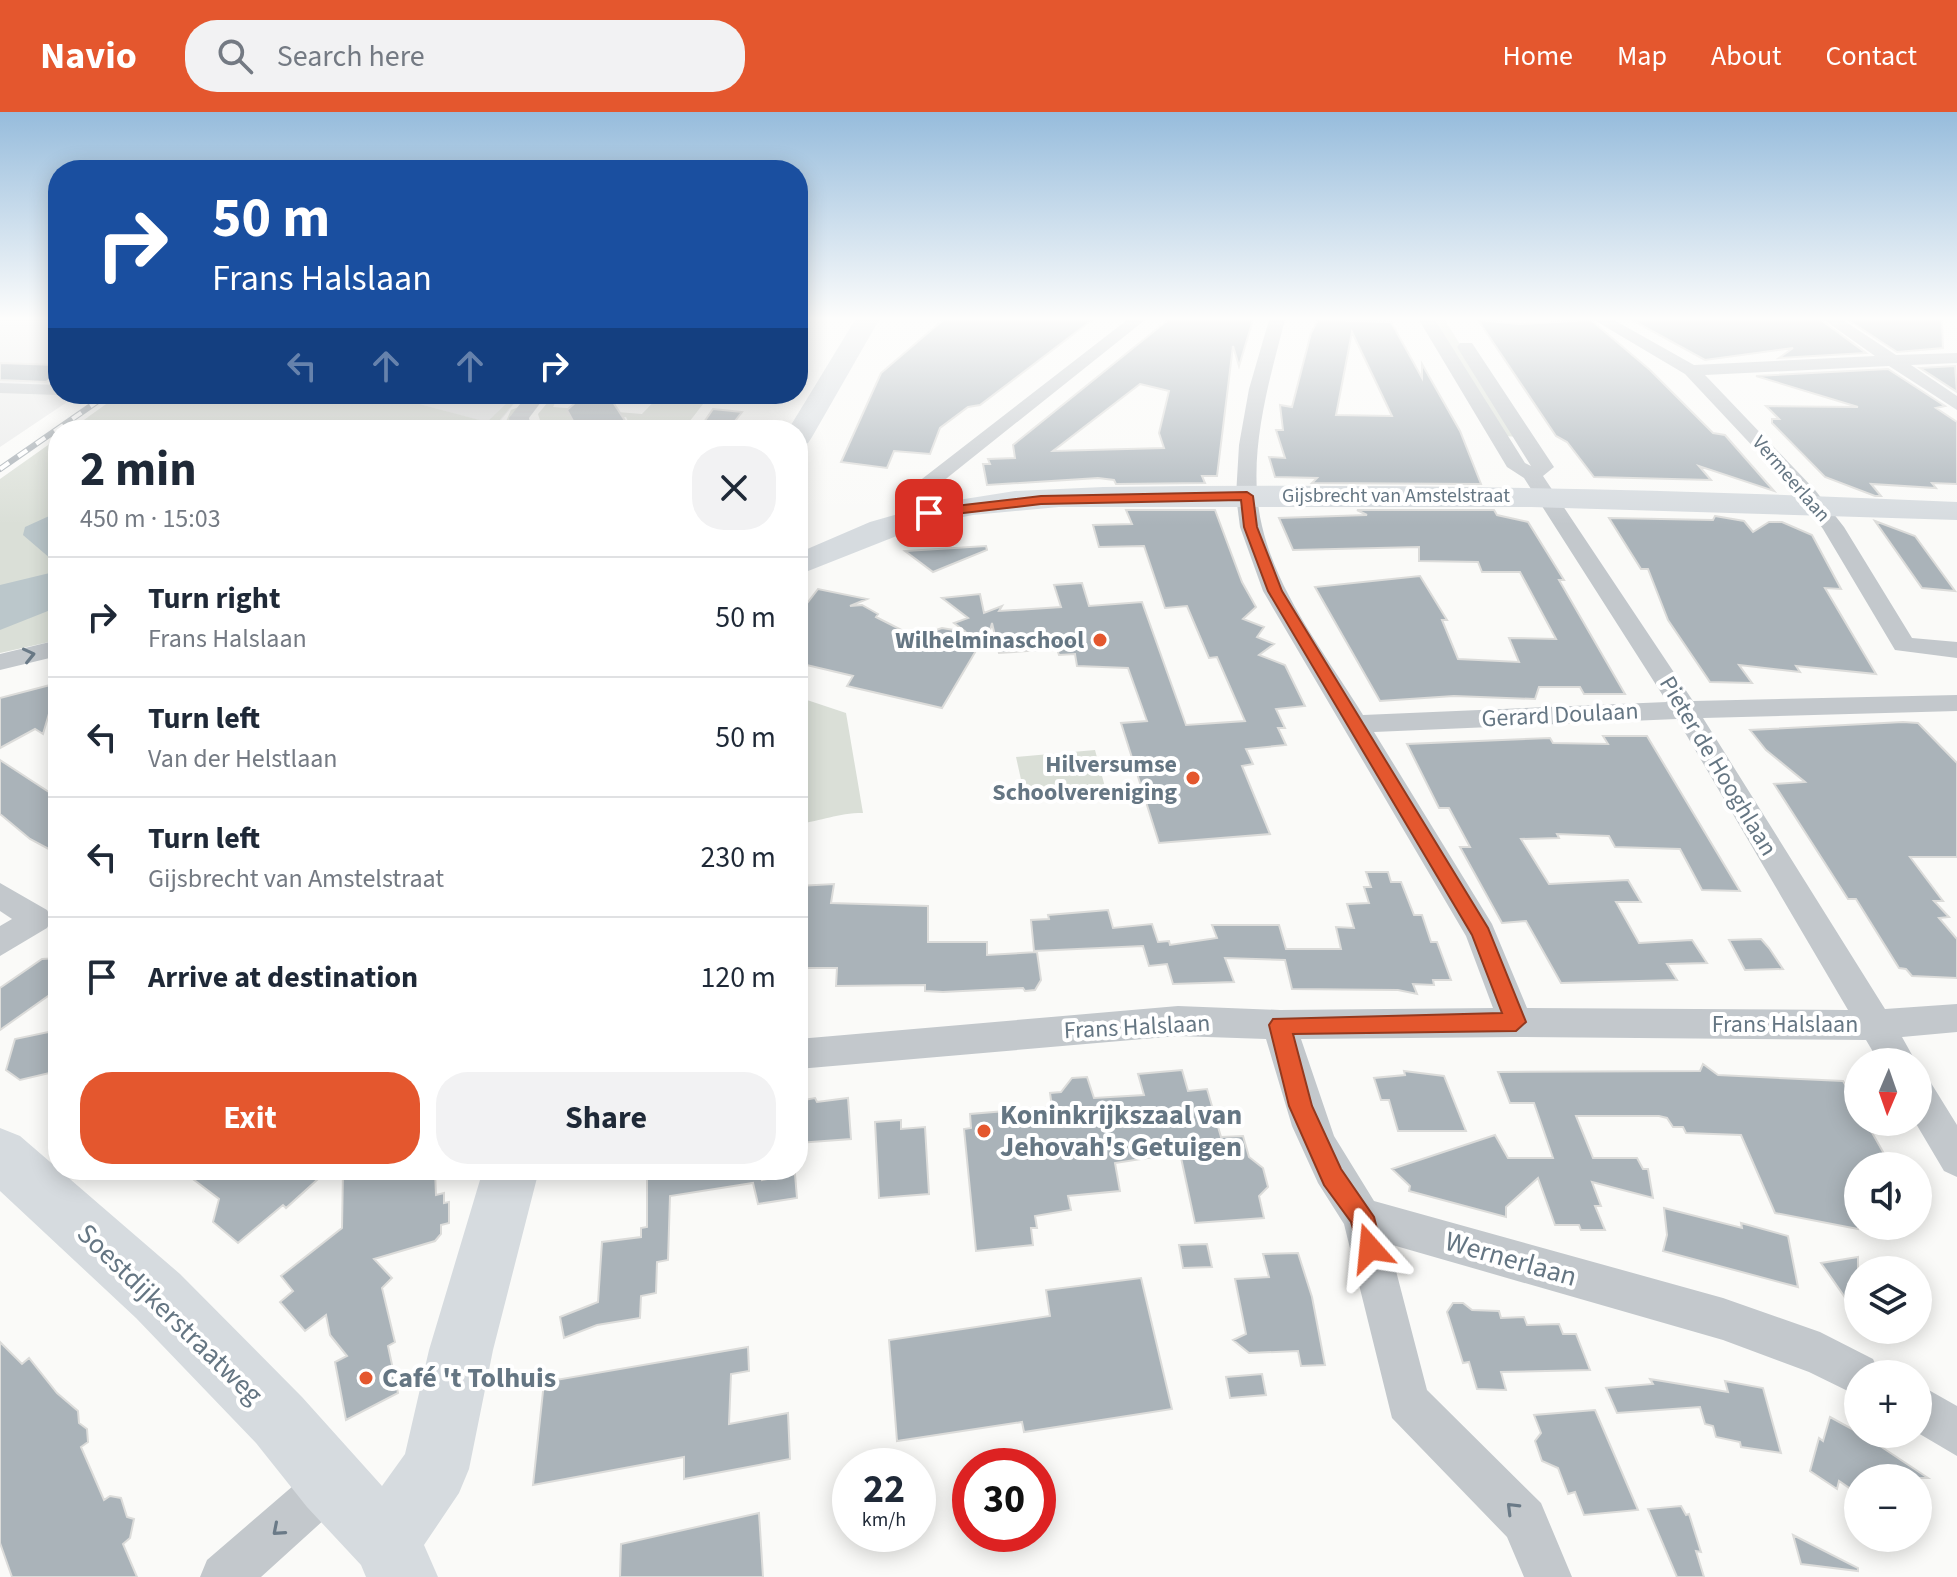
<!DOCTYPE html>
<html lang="en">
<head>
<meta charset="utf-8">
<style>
	body { margin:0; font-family:"Source Sans 3",sans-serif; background:#f2f2f3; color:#1f2937; height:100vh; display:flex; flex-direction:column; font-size:30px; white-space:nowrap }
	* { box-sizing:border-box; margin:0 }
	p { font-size:26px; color:#747a83 }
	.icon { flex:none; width:44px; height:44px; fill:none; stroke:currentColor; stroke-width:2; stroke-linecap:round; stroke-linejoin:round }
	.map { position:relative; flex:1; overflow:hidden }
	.side { position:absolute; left:48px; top:308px; width:760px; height:760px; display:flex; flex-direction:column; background:#fff; border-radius:32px; box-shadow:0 4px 20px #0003 }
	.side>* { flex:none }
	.banner { position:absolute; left:48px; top:48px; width:760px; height:244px; border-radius:32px; box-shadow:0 4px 20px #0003; background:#1a4fa0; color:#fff; overflow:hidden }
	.needle { width:52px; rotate:182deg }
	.fabs { position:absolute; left:1844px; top:936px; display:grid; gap:16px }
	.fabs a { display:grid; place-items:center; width:88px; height:88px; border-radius:50%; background:#fff; box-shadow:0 4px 20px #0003; font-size:40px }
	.speed { position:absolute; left:832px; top:1336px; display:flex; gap:16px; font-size:40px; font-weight:700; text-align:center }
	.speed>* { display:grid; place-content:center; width:104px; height:104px; border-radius:50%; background:#fff; box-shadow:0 4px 20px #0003; line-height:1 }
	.speed small { font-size:20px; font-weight:400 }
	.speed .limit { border:12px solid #d22; background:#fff; color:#111 }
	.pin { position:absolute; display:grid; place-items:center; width:68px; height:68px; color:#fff; margin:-34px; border-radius:16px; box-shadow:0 4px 12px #0006 }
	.me { position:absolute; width:88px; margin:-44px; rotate:342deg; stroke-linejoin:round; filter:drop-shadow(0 0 6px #0008) }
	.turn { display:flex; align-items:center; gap:28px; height:168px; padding:0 32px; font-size:36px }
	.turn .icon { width:104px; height:104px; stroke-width:2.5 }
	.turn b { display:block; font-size:56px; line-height:68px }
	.lanes { display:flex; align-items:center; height:76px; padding:0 32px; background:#0003; justify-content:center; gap:40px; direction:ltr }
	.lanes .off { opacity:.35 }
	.round { display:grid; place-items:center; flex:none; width:84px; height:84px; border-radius:32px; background:#f2f2f3 }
	.summary { display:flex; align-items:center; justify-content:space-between; height:136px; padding:0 32px }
	h1 { font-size:48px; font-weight:700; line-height:60px }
	.primary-button { display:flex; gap:16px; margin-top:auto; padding:16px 32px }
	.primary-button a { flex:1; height:92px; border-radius:32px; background:#e4572e; color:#fff; font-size:32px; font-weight:700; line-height:92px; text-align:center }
	.primary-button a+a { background:#f2f2f3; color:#1f2937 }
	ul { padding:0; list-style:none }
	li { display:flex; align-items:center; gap:24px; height:120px; padding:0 32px; border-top:2px solid #e0e1e3 }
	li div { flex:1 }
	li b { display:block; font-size:30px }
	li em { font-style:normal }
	header { display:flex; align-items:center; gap:48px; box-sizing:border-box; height:112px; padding:0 40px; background:#e4572e; color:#fff }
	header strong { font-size:38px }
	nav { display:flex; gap:44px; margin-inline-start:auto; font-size:28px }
	.search { width:560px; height:72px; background:#f2f2f3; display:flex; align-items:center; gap:20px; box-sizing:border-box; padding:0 28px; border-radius:32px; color:#747a83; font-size:30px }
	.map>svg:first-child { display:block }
</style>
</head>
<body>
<header>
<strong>Navio</strong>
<div class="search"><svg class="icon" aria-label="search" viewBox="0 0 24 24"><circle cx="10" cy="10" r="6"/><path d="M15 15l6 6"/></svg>Search here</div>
<nav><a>Home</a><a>Map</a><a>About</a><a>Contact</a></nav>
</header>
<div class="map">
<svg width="1957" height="1465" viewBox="0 0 1957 1465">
	<rect width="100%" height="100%" fill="#fafaf8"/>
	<path fill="#e8e9e9" d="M0,208H58V282H79L0,335Z
		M382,282H522L497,313Z"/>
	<path fill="#dadfd7" d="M1433,208H1445L1517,325L1506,324Z
		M120,282H382L487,310L506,292H513L498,310L504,314L511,298L521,294L510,310L513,318H70Z
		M661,282H710L707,286H699L696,291L703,292L683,318L671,315L632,318L626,305L589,312L590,315L543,318L538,302L548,290L555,291L553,295L642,302Z
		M58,326V528L0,541V367Z
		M798,585L846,601L863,701C837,701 822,709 798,712Z
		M1095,638L1105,675L1024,681L1016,645Z"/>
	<path fill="#bbc7cb" d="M58,400V453L23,423L25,415Z
		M58,459V495L0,518V473Z"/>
	<path fill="#aab3b9" stroke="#dcdcda" stroke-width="2" fill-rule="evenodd" d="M943,208H1092L980,293L968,295L940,316L930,342L894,339L887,356L841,350L881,261Z
		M1168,208H1253L1239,254L1233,234L1217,364H1202L1205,371L1116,372L1114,368L1098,366L987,373L983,352H990L988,347L1015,346L1013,333ZM1140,272L1169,279L1159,321L1164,336L1053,339Z
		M1318,208L1391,210L1422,266V252L1460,319L1481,372L1312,371L1317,366L1275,365L1269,345L1285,346L1276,318H1283L1280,293L1292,295L1311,221ZM1352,220L1392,304L1336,303Z
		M1478,208L1520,212L1591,208L1650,258L1713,321L1725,323L1774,379L1699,354L1711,368L1594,365L1567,330L1556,324Z
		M1632,208H1821L1866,241L1779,246L1793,236L1705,248Z
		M1848,208H1942L1943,236L1897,240Z
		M0,251L58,253V264L46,270L0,268Z
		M1955,254L1957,280L1920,256Z
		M1888,257L1945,294L1936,296L1957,310V372L1932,371L1936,376L1871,372L1881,384H1875L1825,365L1772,311V307H1779L1766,294L1858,295L1756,264Z
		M585,282H620L613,290L631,318H578L567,298Z
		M713,297L742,300L728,318L700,316Z
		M1126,398H1215L1242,470L1256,495L1243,507L1264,515L1257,525L1274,532L1259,543L1285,553L1305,594L1276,597L1285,616H1278L1286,633L1246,637L1253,652L1242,654L1270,722L1159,731L1121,611L1147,609L1128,556L1077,554L1075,542L1059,543L1057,537L999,541L992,511L989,522L987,520L942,596L847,574L853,564L798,551V503L818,477L867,487L850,494L862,493L878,502L876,505L915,525L942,516L966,520L954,511L968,506L942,486L980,482L984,501L1002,494L999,499L1061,495L1054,473L1082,471L1089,494L1142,490L1186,613L1245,609L1217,545L1209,546L1187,494L1165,496L1144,434L1099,435L1093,413L1132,412Z
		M1357,398H1494L1497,403L1528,410L1564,468H1559L1625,582H1584L1580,575H1539L1535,587L1454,584L1380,589L1315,475L1420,464L1447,508H1442L1458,547L1519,550L1509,526L1556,527L1520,460H1482L1478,450L1419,449V435L1293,438L1279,406L1367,403Z
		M1715,404L1744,409L1753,420L1769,410H1782L1812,423L1841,477L1825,476L1876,562L1796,554L1800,560L1739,553L1752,571L1710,570L1668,508L1648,457H1641L1609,406L1713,408Z
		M1875,409L1915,424L1955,479L1922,476Z
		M986,434L987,438L933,460L905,439Z
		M58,571L43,622L35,617L0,636V586Z
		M1903,610L1918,611L1957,651V745H1910L1943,789H1934L1949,805L1939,806L1957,827V866L1912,864L1906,857L1899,856L1856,787H1848L1774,672L1805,670L1766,638L1750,618Z
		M1603,624H1647L1740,779L1702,778L1680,737L1615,735L1609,724L1557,722L1559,726L1521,727L1549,772L1628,768L1641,790H1616L1639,831L1692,828L1707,851L1667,852L1677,868L1561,871L1526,809L1502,811L1460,735H1470L1449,696H1439L1407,632L1550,626L1553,631L1608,632Z
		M0,648L58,686V742L30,727L0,702Z
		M1366,760H1388L1391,770H1401L1414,803H1422L1431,830H1437L1451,868H1433L1434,873L1413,872L1417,882L1398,878L1292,877L1285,848L1225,846L1234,870L1173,872L1167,852L1149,854L1143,834L1034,839L1031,808L1049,807L1048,803L1108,798L1113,816L1152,812L1158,830L1169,829L1170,833L1217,826L1212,813H1279L1286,837H1341L1336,815L1354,816L1347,792L1369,791L1364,775H1371Z
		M834,772L831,791L928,794V830H987V843L1037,840L1041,868L1035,878L1025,879L1023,876L943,880L925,879V873L836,874L837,856H804L805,844H798V774Z
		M1761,827L1769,836L1783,857L1745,858L1729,828Z
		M58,846V877L0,918V876L42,847Z
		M58,918V959L20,968L6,958L15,927Z
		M1703,952L1718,963L1843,969L1858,993V1010H1866L1891,1054H1858V1117L1775,1101L1741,1023L1686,1021L1683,1015H1673L1667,1006L1659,1004H1576L1593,1046H1637L1643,1057H1648L1653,1086L1592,1070L1601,1094H1595L1605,1118H1581L1579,1113H1555L1538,1066L1506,1095V1105L1409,1079L1410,1074L1392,1057L1495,1023L1508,1046H1553L1534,991H1510L1498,960L1700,959Z
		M1182,958L1188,979L1207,977L1221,1025L1243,1024L1249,1045L1263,1056L1268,1075L1259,1084L1264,1106L1195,1111L1180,1041L1115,1051L1120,1079L1068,1084L1071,1098L1035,1104L1037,1116H1031L1033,1133L976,1139L964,1017L971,1016L970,1002L1052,995L1050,981L1061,980L1072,966L1087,965L1094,986L1144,983L1138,962Z
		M1404,959L1444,964L1466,1019H1398L1389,988H1381L1374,966L1405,963Z
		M815,986L817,990L848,986L851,1027L798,1031V989Z
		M901,1008V1017L925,1015L929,1082L879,1086L875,1010Z
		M181,1058H328L286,1096L283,1093L238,1131L213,1110L219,1087Z
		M343,1058H435L436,1083L444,1081V1091L449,1090V1111L441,1113V1122L435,1129L374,1147L392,1166L382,1176L395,1230L388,1234L398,1281L346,1308L335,1250L347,1244L330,1223L326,1203L305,1219L280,1190L293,1179L281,1164L342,1116Z
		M647,1058H761L762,1068L795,1062L797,1086L758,1092L753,1071L670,1084L668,1148L657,1150L656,1181L641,1184L640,1206L597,1213L564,1226L560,1205L598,1190L602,1130L641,1125V1116L647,1115Z
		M1664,1096L1742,1116L1741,1111L1788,1124L1798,1175L1663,1139L1667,1123Z
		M1207,1132L1212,1155L1183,1156L1179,1133Z
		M1298,1141L1312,1185L1325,1253L1301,1254L1298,1239L1249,1241L1233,1228L1246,1222L1235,1167L1269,1165L1263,1142Z
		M1858,1145V1204L1821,1151Z
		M1141,1166L1172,1297L1024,1320L1022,1310L897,1329L889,1228L1050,1204L1046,1178Z
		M1453,1191H1463L1472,1198L1499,1199L1501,1206L1524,1205L1527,1213L1559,1212L1563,1222H1576L1590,1258L1501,1260L1506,1278L1477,1277L1469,1250L1463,1251L1447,1200Z
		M0,1230L22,1252L29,1246L57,1281L78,1299L79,1311L87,1317L88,1330L81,1335L104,1388L110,1384L121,1386L127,1405L134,1407L130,1426L123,1432L137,1465H12L0,1431Z
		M748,1235L749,1259L731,1262L729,1312L788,1301L790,1347L684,1367V1345L533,1373L544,1270Z
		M1262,1262L1266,1283L1230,1286L1226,1265Z
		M1650,1267L1728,1280L1725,1269L1763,1276L1781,1341L1741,1335L1740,1330L1716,1325L1713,1314L1705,1312L1700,1295L1617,1301L1606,1276L1653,1272Z
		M1595,1298L1617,1349L1638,1398L1584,1403L1575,1380L1568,1382L1558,1356L1542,1349L1535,1329L1541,1321L1534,1303Z
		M1830,1305L1865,1324L1928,1366H1858V1382L1839,1369L1837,1377L1810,1359L1819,1326L1823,1329Z
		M1681,1394L1686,1403L1689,1402L1701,1440L1696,1439L1704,1465H1677L1648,1397Z
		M759,1401L763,1465H620L621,1432Z
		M1793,1423L1858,1456V1459L1801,1452Z"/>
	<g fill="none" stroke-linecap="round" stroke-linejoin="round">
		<path fill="#c3c8cc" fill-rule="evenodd" d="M1127,208H1145L927,382L940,401L929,407L921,406L906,381L909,377Z
			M1269,208H1285C1268,273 1246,347 1262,414C1278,483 1327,544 1363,603L1667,590L1524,366L1507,355L1419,208H1435L1525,351L1531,354L1457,235L1460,231H1472L1554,355L1543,364L1693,589L1957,583V599L1703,606L1885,897L1957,892V920L1902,925L1916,950H1879L1866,928L1516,925L1301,927L1334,1024L1374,1089L1723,1186L1820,1220L1873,1247L1880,1262H1858V1284L1809,1260L1723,1228L1389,1132L1427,1278L1541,1391L1572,1465H1524L1507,1425L1392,1306L1344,1112L1318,1071L1292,1014L1266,927L1178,924L798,957V927L1178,894L1280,898L1493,896L1466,824L1263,479L1240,415L1236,384L1239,333L1249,277ZM1677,607L1848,898L1527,896L1492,812L1374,620Z
			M1594,208H1614L1694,253L1875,244L1824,208H1843L1896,243L1957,241V251L1911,253L1957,284V298L1889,254L1705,263L1815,378L1844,415L1912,526L1957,530V546L1895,538L1823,417L1801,386L1685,262Z
			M0,271L58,273V282H64L58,283L0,281Z
			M528,282H547L529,306L532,318H512L509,306Z
			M58,528V544L0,558V542Z
			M0,771L47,798L52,807L47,816L0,844V814L12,807L0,799Z
			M1918,966L1931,971L1957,1013V1065L1944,1059L1915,1010H1918Z
			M1918,1272L1957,1294V1344L1918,1321Z
			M331,1348L347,1355L354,1371L347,1387L261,1465H200L207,1448L315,1355Z"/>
		<path fill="#d6dbdf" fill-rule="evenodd" d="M855,208H879L812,325L808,331L798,334V318H788Z
			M1103,375C1388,371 1673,377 1957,390V408L1531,395H1059L973,403L927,412L798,463V441L870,410L933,392L1015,379Z
			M0,1016L20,1024L180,1162L302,1285L382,1374L405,1342L429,1238L483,1058H539L493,1238L469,1357L459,1381L424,1433L438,1465H366L361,1453L307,1395L256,1331L136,1206L0,1079Z"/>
		<g stroke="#a2aab0" stroke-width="6">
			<path id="rail" d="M0,357L108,282"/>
		</g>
		<use href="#rail" stroke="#fff" stroke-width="4" stroke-dasharray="11" stroke-linecap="butt"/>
	</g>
	<defs><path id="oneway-chevron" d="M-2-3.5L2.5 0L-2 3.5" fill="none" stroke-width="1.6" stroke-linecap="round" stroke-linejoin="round" transform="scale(2)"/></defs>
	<g stroke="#6a7a87">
		<use href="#oneway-chevron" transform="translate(29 543) rotate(-13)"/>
		<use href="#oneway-chevron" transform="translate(1512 1396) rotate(-135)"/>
		<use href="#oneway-chevron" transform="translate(278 1418) rotate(139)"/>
	</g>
	<linearGradient id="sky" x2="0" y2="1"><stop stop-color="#96bcdc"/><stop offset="0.5" stop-color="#fdfdfc"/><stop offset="1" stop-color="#fdfdfc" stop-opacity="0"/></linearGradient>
	<rect width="1957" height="413" fill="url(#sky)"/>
	<path fill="#e4572e" stroke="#94391e" stroke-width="2" d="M1247,380L1253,384L1257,415L1282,479L1488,816L1526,910L1516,919L1293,922L1312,994L1341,1057L1374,1105L1382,1136L1378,1145L1370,1148L1361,1145L1351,1110L1324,1073L1289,994L1269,913L1273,907L1502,901L1472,823L1268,479L1244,415L1241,388L1041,392L929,405L922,401L929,397L1041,384Z"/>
	<g fill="#e4572e" stroke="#fff" stroke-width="3">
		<circle cx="1100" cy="528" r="8"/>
		<circle cx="1193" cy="666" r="8"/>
		<circle cx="984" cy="1019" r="8"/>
		<circle cx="366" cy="1266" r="8"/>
	</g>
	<g text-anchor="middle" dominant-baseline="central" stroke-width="8" stroke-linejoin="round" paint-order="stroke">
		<g font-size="20" fill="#657683" stroke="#fff">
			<text transform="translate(1791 367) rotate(49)">Vermeerlaan</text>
			<text x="1396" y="384">Gijsbrecht van Amstelstraat</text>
		</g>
		<g font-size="24" font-weight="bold" fill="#657683" stroke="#fff" text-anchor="end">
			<text x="1084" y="528">Wilhelminaschool</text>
			<text x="1177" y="652">Hilversumse<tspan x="1177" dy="28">Schoolvereniging</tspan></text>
		</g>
		<g font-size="24" fill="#657683" stroke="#fff">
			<text transform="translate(1560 603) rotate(-3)">Gerard Doulaan</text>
			<text transform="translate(1718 654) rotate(59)">Pieter de Hooghlaan</text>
			<text x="1785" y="912">Frans Halslaan</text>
			<text transform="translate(1137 915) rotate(-3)">Frans Halslaan</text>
		</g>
		<g font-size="28" font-weight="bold" fill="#657683" stroke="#fff" text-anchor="start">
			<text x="1000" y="1003">Koninkrijkszaal van<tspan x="1000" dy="32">Jehovah's Getuigen</tspan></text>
			<text x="382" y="1266">Café 't Tolhuis</text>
		</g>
		<g font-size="28" fill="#657683" stroke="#fff">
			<text transform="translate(1511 1147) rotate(16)">Wernerlaan</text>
			<text transform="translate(170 1202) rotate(44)">Soestdijkerstraatweg</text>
		</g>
	</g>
</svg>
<div class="fabs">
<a><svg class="needle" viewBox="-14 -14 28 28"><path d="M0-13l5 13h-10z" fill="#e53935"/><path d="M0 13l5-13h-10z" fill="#747a83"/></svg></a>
<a><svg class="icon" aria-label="sound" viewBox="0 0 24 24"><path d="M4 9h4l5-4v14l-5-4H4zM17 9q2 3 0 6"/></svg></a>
<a><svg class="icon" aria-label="layers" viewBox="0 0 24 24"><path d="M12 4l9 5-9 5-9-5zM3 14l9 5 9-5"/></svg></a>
<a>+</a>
<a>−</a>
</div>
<div class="speed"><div>22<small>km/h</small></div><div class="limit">30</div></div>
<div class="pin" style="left:929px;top:401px;background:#d93025"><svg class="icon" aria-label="arrive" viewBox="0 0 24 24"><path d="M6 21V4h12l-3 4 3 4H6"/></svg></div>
<svg class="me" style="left:1370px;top:1136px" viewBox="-20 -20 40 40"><path d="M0-17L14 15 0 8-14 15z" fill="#e4572e" stroke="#fff" stroke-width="4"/></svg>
<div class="banner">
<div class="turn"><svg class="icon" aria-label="right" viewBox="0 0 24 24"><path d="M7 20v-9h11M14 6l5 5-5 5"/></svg><div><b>50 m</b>Frans Halslaan</div></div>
<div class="lanes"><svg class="icon off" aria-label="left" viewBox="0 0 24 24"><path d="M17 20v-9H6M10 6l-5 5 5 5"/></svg><svg class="icon off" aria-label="ahead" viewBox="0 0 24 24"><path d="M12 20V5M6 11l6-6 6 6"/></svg><svg class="icon off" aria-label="ahead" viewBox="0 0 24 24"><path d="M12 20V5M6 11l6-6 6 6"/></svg><svg class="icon" aria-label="right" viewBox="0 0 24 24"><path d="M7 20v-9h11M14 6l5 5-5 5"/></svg></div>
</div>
<section class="side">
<div class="summary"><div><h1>2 min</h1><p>450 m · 15:03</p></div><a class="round"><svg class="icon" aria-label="close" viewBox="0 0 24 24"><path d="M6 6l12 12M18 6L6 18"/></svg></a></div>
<ul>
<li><svg class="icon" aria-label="right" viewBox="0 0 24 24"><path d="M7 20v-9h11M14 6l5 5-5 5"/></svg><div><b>Turn right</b><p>Frans Halslaan</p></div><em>50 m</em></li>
<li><svg class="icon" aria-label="left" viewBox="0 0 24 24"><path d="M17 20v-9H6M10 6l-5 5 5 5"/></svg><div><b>Turn left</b><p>Van der Helstlaan</p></div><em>50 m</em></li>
<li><svg class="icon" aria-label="left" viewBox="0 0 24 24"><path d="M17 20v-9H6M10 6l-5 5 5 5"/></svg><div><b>Turn left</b><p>Gijsbrecht van Amstelstraat</p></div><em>230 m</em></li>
<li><svg class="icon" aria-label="arrive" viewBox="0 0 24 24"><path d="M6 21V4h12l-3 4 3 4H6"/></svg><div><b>Arrive at destination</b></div><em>120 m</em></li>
</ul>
<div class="primary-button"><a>Exit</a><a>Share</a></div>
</section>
</div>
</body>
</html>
